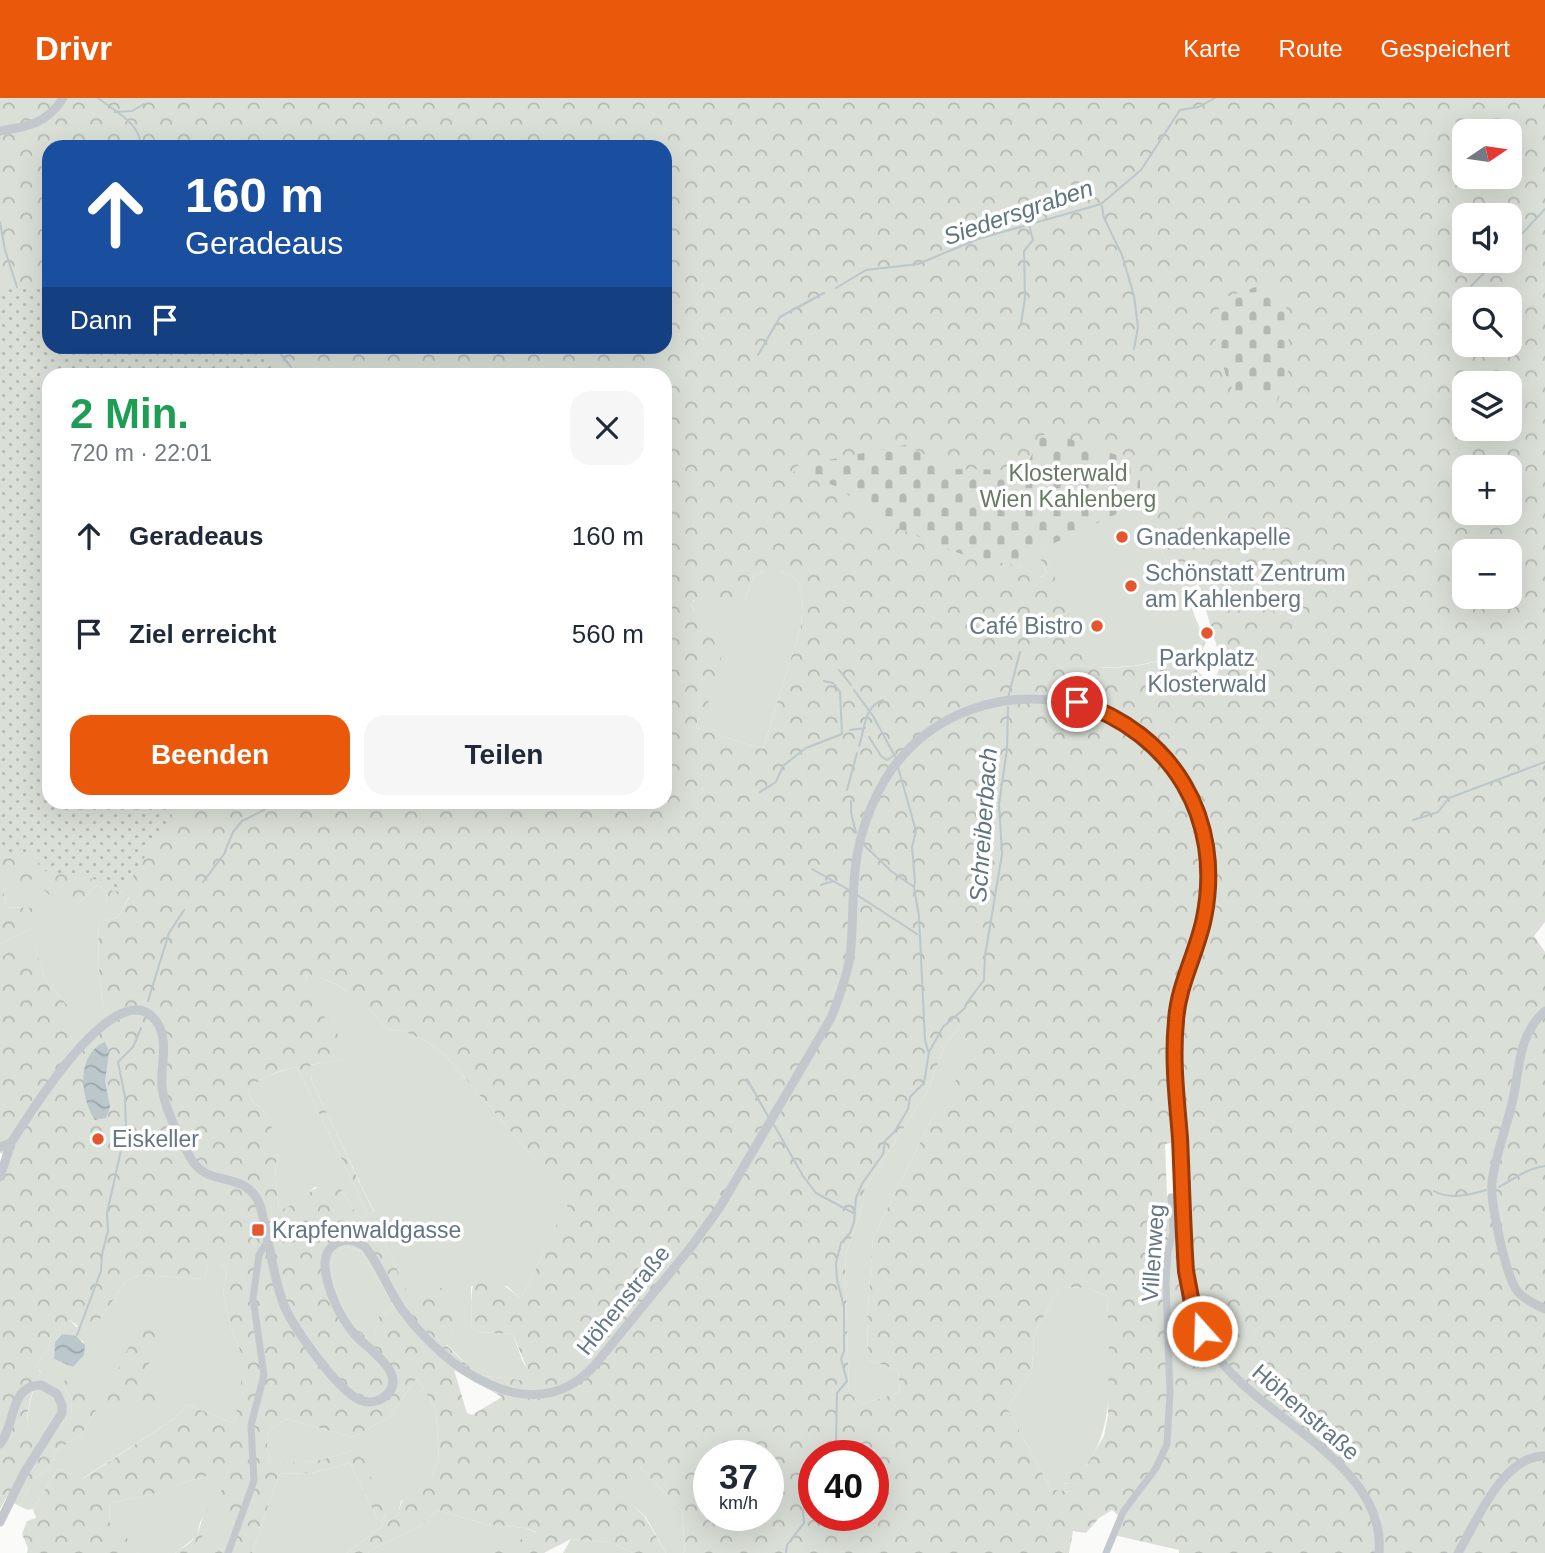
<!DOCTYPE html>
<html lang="de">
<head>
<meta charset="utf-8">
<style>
	body { margin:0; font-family:Helvetica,sans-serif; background:#f6f6f7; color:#1f2937; height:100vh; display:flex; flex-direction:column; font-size:26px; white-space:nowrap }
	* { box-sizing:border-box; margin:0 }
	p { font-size:23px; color:#747a83 }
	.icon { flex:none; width:38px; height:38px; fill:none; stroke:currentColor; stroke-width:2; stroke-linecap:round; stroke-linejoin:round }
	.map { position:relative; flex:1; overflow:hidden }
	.side { position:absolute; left:42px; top:270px; width:630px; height:441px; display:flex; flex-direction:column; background:#fff; border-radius:21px; box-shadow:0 7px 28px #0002 }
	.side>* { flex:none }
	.top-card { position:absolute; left:42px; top:42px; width:630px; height:214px; border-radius:21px; box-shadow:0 7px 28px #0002; background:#1a4fa0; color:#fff; overflow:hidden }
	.needle { width:46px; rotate:77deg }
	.buttons { position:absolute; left:1452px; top:21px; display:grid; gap:14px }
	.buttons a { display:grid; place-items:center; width:70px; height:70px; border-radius:14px; background:#fff; box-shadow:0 7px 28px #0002; font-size:35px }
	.speed { position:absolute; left:693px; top:1342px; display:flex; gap:14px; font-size:35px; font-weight:700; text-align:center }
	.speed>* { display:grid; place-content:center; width:91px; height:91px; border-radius:50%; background:#fff; box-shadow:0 7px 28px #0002; line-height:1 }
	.speed small { font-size:18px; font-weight:400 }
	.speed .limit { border:10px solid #d22; background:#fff; color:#111 }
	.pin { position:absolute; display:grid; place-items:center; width:60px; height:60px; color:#fff; margin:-30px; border:4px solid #fff; border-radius:50%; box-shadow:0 2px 7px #0007 }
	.me { position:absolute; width:77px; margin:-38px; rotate:340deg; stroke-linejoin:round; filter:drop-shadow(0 0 5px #0008) }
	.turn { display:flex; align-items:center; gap:24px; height:147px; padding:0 28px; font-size:32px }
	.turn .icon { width:91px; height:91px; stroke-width:2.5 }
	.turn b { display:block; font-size:49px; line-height:60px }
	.then { display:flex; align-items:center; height:66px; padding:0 28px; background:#0003; gap:14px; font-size:26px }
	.round { display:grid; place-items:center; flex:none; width:74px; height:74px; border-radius:21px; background:#f6f6f7 }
	.head { display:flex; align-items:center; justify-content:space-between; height:119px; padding:0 28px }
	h1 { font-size:42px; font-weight:700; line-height:52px; color:#1e9e55 }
	.primary-button { display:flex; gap:14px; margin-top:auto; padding:14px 28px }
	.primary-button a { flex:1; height:80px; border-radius:21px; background:#ea580c; color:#fff; font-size:28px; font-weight:700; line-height:80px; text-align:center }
	.primary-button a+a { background:#f6f6f7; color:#1f2937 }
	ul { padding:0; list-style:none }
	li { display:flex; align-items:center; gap:21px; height:98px; padding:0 28px }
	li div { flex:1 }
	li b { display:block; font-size:26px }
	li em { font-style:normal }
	header { display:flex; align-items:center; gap:42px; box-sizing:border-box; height:98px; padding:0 35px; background:#ea580c; color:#fff }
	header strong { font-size:33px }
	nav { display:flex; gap:38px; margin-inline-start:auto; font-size:24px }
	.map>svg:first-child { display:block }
</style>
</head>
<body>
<header>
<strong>Drivr</strong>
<nav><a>Karte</a><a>Route</a><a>Gespeichert</a></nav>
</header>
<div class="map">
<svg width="1545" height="1455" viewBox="0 0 1545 1455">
	<defs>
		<pattern id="forest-crowns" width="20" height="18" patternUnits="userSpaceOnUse" patternTransform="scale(1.75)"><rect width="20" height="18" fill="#dadfd7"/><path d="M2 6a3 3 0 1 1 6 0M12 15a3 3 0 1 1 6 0" fill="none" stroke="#b4b9b4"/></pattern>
		<pattern id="cemetery-stones" width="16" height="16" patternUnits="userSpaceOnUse" patternTransform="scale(1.75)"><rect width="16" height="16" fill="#dadfd7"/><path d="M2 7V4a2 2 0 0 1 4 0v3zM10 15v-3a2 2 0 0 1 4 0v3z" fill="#b4b9b4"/></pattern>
		<pattern id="park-dots" width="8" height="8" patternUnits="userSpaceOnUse" patternTransform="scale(1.75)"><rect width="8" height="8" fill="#dadfd7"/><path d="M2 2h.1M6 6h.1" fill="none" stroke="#b4b9b4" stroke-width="1.8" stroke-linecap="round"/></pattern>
		<pattern id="water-waves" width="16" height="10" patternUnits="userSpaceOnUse" patternTransform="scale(1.75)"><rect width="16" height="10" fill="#bbc7cb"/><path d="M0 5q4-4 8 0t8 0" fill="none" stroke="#9ca6aa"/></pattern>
	</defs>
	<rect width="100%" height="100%" fill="#fafaf8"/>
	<path fill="#dadfd7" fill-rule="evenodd" d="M1140,405L1205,545C1167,562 1139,571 1096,569L1042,451Z
		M1035,447L1047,476L1041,479L1018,468L1021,452Z
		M765,473H781L798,483L803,500L801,528L763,651L696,630L700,615L719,588L700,524L691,506L695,502L745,501L754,477Z
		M31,781L75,789L66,803L80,804L97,787L108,795L106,804L121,794L129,799L118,819L106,822H98L99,872L103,912L113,914L77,943L67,907L45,882L34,846L0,861V846L30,831L32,810L6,809L3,790Z
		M306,875C343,887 363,899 386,931L403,933L426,943L444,956L528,1053L569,1109C547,1136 540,1171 520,1200L507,1188H471V1229L478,1234L513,1236L522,1262L531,1278L522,1282L478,1277L446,1246L457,1222L415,1212L384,1143L376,1129L357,1117L341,1091L315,1089L293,1108L279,1113L275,1069L278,1055L266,1016L251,1002L248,993C257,980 282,972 297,969L368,1116L374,1114L312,984L310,967L347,961C344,934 316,919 308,892C307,887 307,881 306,875Z
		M960,929L967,966L931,1022L873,1140L867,1222L868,1262L898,1272L900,1294L863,1306L849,1295L845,1158L860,1116L865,1090L928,992L946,945Z
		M346,1149L361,1153L395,1210L379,1218L373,1246C364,1237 354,1228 347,1217C337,1199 319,1160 346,1149Z
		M208,1166H220L227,1171L223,1195L230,1227L241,1255V1293L244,1298L238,1316L233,1325L188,1307L174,1321L83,1380L58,1371L33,1411L28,1412L19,1408L35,1379L50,1370L55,1353L81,1337L96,1312L62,1285L72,1302L71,1319L36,1345C20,1323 31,1298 41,1274L36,1268L48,1250L51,1237L70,1222L76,1229L100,1221L127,1182L140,1177L205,1181ZM62,1236L83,1243L85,1251L73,1269L54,1261L55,1244Z
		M1060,1189L1088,1190L1107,1198C1109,1249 1119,1324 1087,1366C1081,1374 1070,1380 1062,1386L1071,1385L1085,1389L1070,1394L1051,1391L1007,1310L1032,1273L1034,1236Z
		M417,1280L436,1312L439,1360L432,1378L401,1403L398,1417L386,1425L383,1421L386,1417L353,1353L316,1363L270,1367L267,1348L269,1332L286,1321L353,1339L388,1320Z
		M350,1365L378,1422H381L383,1427L347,1455H252L279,1376L312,1375Z
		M228,1367L229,1380L224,1391L207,1412L200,1424L197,1438L175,1455H138L109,1424L110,1405L166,1393L181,1385L207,1378Z
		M641,1370L682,1413L685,1453L683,1455H666L646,1419L619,1395Z
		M437,1412L485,1426L525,1430L537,1435L493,1455H368L374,1450L419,1429Z
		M210,1415L234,1424L224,1452L199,1446Z
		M571,1441L609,1444L633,1455H563Z"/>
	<path fill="url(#forest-crowns)" fill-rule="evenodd" d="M0,0H1545V824L1534,838L1545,854V1455H1179V1452L1114,1437L1122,1421L1112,1412L1099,1420L1086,1435L1073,1433L1069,1455H683L685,1453L682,1413L641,1370L620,1395L645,1419L666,1455H633L609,1444L571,1441L544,1455H493L536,1434L525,1430L485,1426L437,1412L419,1429L374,1450L368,1455H347L383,1427L381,1422H378L350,1365L312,1375L279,1376L252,1455H175C182,1450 193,1444 197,1437C200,1431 201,1423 204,1416C215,1399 231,1389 228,1368L207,1378L181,1385L167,1393L110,1405L109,1424L134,1447L138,1455H27L28,1450L22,1436L27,1423L36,1420L33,1411L58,1371L84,1380L174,1321L188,1307L233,1325L238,1316L235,1308L244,1298L241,1293V1255L230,1227L223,1195L227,1171L220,1166H208L205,1181L140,1177L127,1182L100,1221L83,1232L70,1222L51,1237L48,1250L36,1268L41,1274C31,1297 18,1324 38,1344L71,1319L72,1302L62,1285L68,1280L91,1297L96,1312L81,1337L55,1353L50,1370L35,1379L19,1408L6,1400L0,1411V1064L3,1056L0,1055V861L12,851L34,845L45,882L67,907L78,942L112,915L103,912L99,872L98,821L106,822L118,819L129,800L121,794L106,805L108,795L97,787L80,804H65L74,790L52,799L31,781L21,791L3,790L6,809L32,810L41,822L30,831L0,846ZM1465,33H1510V79H1465ZM49,49H665V248H49ZM1465,117H1510V163H1465ZM1465,201H1510V247H1465ZM49,276H665V704H49ZM1465,285H1510V331H1465ZM1465,369H1510V415H1465ZM1140,405L1205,545C1167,562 1139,572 1097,569L1042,451ZM1034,447L1047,475L1042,479L1018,468L1021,452ZM1465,453H1510V499H1465ZM765,473H781L798,483L803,500L801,528L763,651L696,630C701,606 711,606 720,587C733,559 703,530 691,507L694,502L735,508L745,501L754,477ZM1198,486L1217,549L1221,567L1215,581L1205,580L1197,573L1201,554L1206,545L1193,514L1187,491ZM306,876C341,884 365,902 386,931L403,933L426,943L444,956L528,1053L568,1109C547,1136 540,1171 520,1200C506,1188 496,1181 477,1177C469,1192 472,1211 471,1229L478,1234L513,1236L530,1278L521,1282L478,1277L446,1247L457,1222L447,1189L429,1192L415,1211L384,1143L376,1129L357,1117L341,1091L329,1085C309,1090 298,1106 279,1113L275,1069L278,1055L276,1039L266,1016L251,1002L248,993C258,980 282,971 297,969L368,1116L374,1115L312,984L310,967L348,961C342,928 311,917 306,876ZM959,930L966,966L931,1022L873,1140L867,1222L868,1262L898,1272L900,1294L863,1306L849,1295L845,1158L860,1116L865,1090L928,992L946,945ZM1176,1044L1178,1103L1169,1102L1167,1098L1165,1046ZM346,1149L361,1153L395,1210L379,1218L373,1245C364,1237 354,1228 347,1217C337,1199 319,1160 346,1149ZM1060,1189L1088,1190L1107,1198L1109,1250L1108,1317L1104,1338L1086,1368L1060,1382L1061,1386L1071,1385L1083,1389L1070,1394L1051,1391L1007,1310L1032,1273L1034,1236ZM454,1272L502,1299L472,1317L467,1315ZM417,1280L436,1312L439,1360L432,1378C412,1386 403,1394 398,1417L386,1425L383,1421L386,1417L364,1362L353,1353L316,1363L270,1366L267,1348L269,1332L286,1321L353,1339L388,1320ZM709,1358H768V1418H709ZM814,1358H873V1418H814ZM210,1416L234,1424L223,1452L200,1445Z
		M150,1228L159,1232L163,1244C148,1267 130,1284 162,1300L161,1306C142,1311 120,1316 104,1304L125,1256L139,1231Z"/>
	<path fill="url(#cemetery-stones)" d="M1262,187L1286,203L1290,267L1276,308L1259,301L1247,289L1238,301L1227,281L1215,239L1220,201Z
		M1052,335L1140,365V405L1042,451L1035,447L1022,452L1018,468L966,458L878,422L839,389L793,375L797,368L905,347L955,371L1025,372L1040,338Z"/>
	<path fill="url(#park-dots)" d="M49,189V248L245,249L292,276H49V704H179L129,784L114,795L105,783L45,773L32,756L0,754V192Z"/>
	<path fill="url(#water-waves)" d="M105,944L109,954L105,983L110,1009L106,1020L95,1022C80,1000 76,956 105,944Z
		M62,1236L76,1238L85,1247L84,1257L73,1269L54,1261L55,1244Z"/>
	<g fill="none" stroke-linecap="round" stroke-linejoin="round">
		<path stroke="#bbc7cb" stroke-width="2" d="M98,0C114,13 141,25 141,49
			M115,14L132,13L144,6
			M1102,108L1104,120L1122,157L1134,198L1138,229L1134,251
			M0,124L5,152L17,189
			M1510,149L1545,111
			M1471,188L1496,163
			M836,190L866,172L918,166L978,141L1101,106L1141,72L1180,12L1199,9L1215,0
			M1021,226L1025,200L1024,153L1033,142L1029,127
			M274,248L291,269
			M758,257L780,219L824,195
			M839,572L851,587
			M854,592L873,618L896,660
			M1008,600L1020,554
			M850,632L865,630
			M869,639L881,658L887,662L893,658
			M859,648C865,631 864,608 883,602
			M898,669L916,733L912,749L915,784L914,789L919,819L925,942L928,953
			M847,692L857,655
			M760,694L776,684L783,668L806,650L842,636L840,594L833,585L824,583
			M851,703V714L856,735
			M1413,722L1438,714L1449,700L1545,664
			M864,747L891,773L914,789
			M812,771L849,792
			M203,784L224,756L233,734L242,723L264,712L273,704
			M821,787L833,783
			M857,797L917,836
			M148,903L169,835L184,812
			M747,981L769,1020
			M774,1027L803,1078L816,1095L855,1116
			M1499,1089C1514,1081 1528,1070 1545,1068
			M1434,1093C1450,1102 1469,1097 1486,1092
			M77,1237L101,1173L102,1156L108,1133L107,1115L126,1030L125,999L118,964L133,949L141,930
			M836,1358L838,1354L836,1344L837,1295L847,1283L841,1261L844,1253V1209L837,1182L836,1165L841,1145L850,1135L854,1124L856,1100L862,1086L883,1056L885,1043L895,1033L908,1011L910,999L924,985L929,954L943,929L965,910L966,906L984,882L985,858L1002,756L999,706L1007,651L1008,609
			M786,1455L787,1447L804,1425L803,1413L811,1383L814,1381"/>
		<path stroke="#c3c8cc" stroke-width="7" d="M228,1455L254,1383L251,1327L264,1277L253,1200L259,1157L268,1142
			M1106,1455L1123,1414L1156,1370L1167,1346L1170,1295L1166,1184L1168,1154L1173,1134L1171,1099L1182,1098"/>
		<path stroke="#c3c8cc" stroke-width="9" d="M0,33C27,29 48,25 63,0
			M1545,913C1518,937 1520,969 1513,1001C1507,1029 1495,1057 1492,1085C1490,1104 1506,1180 1518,1194C1525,1202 1535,1206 1545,1211
			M0,1049L11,1045C27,1020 121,865 158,926C169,944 160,970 162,989C164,1010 180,1040 190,1059C207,1092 245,1070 260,1107C269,1140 272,1174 283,1205C292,1228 336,1290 358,1301C365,1305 375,1305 383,1300C412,1279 370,1252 356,1238C348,1229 341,1218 336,1207C331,1196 325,1179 325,1166C325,1143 350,1135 366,1150C380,1168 388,1191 401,1210C442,1268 531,1336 594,1268L691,1149L720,1109L831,920C839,900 846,881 850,859C853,835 852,810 854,785C856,745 869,704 892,671C976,555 1168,589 1202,730C1211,768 1209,807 1197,845C1190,866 1181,888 1177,911C1175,923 1175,935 1175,948C1177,997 1180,1047 1182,1097C1185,1149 1182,1201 1210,1248C1252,1319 1387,1362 1379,1455
			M0,1079L11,1045
			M0,1346C16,1327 9,1287 41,1287L57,1296L62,1307V1315L24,1375L0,1424
			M1458,1455C1477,1423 1503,1357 1545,1358"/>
	</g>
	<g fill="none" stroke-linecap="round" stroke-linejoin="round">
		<g stroke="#983908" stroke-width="18">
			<path id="route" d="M1077,604C1173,635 1224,721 1204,820C1197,855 1178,887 1176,923C1172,962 1177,1002 1180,1040C1182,1084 1183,1129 1186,1173L1192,1205L1202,1233"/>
		</g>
		<use href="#route" stroke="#ea580c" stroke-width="12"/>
	</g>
	<g fill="#e4572e" stroke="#fff" stroke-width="2.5">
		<circle cx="1122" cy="439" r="7"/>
		<circle cx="1131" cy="488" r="7"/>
		<circle cx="1097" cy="528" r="7"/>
		<circle cx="1207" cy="535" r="7"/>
		<circle cx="98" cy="1041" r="7"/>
		<rect x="251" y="1125" width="14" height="14" rx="3.5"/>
	</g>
	<g text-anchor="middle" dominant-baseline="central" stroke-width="7" stroke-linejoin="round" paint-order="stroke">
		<g font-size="23" fill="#687a64" stroke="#fff">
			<text x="1068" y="375">Klosterwald<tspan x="1068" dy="26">Wien Kahlenberg</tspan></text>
		</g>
		<g font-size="23" fill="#657683" stroke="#fff" text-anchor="start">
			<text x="1136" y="439">Gnadenkapelle</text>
			<text x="1145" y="475">Schönstatt Zentrum<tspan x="1145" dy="26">am Kahlenberg</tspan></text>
			<text x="1083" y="528" text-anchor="end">Café Bistro</text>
			<text x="1207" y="560" text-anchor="middle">Parkplatz<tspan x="1207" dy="26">Klosterwald</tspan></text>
			<text x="112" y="1041">Eiskeller</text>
			<text x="272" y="1132">Krapfenwaldgasse</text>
		</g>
		<g font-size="23" fill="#657683" stroke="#fff">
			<text transform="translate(1153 1155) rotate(-86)">Villenweg</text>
			<text transform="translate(623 1202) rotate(-51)">Höhenstraße</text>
			<text transform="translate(1306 1314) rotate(41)">Höhenstraße</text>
		</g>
		<g font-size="24" font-style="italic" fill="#60757c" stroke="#fff">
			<text transform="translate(1018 114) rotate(-19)">Siedersgraben</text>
			<text transform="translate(983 727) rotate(-86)">Schreiberbach</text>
		</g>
	</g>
</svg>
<div class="buttons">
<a><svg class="needle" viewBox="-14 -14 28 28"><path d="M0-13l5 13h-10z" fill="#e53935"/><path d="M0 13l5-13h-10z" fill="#747a83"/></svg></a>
<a><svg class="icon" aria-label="sound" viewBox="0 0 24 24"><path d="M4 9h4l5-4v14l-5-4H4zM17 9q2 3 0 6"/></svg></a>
<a><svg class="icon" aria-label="search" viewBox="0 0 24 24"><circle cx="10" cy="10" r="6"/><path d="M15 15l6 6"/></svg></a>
<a><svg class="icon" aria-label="layers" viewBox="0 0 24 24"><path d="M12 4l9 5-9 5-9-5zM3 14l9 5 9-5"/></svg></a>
<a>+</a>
<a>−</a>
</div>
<div class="speed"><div>37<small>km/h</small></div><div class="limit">40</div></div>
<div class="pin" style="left:1077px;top:604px;background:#d93025"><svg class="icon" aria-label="arrive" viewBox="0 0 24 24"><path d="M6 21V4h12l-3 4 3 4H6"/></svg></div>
<svg class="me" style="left:1202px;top:1233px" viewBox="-20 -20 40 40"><circle r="17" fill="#ea580c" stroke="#fff" stroke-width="3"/><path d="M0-11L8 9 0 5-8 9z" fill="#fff"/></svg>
<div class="top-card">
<div class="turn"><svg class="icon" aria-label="ahead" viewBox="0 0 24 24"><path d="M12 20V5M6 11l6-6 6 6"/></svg><div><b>160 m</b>Geradeaus</div></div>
<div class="then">Dann<svg class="icon" aria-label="arrive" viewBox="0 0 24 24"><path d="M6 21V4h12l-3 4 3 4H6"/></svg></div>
</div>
<section class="side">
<div class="head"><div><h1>2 Min.</h1><p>720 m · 22:01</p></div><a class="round"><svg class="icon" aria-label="close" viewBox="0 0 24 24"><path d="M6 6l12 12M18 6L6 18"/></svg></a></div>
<ul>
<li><svg class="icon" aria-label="ahead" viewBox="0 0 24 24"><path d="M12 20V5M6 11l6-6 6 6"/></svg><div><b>Geradeaus</b></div><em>160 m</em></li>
<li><svg class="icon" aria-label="arrive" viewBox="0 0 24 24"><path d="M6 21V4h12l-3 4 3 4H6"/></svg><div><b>Ziel erreicht</b></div><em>560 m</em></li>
</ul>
<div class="primary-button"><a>Beenden</a><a>Teilen</a></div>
</section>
</div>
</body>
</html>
